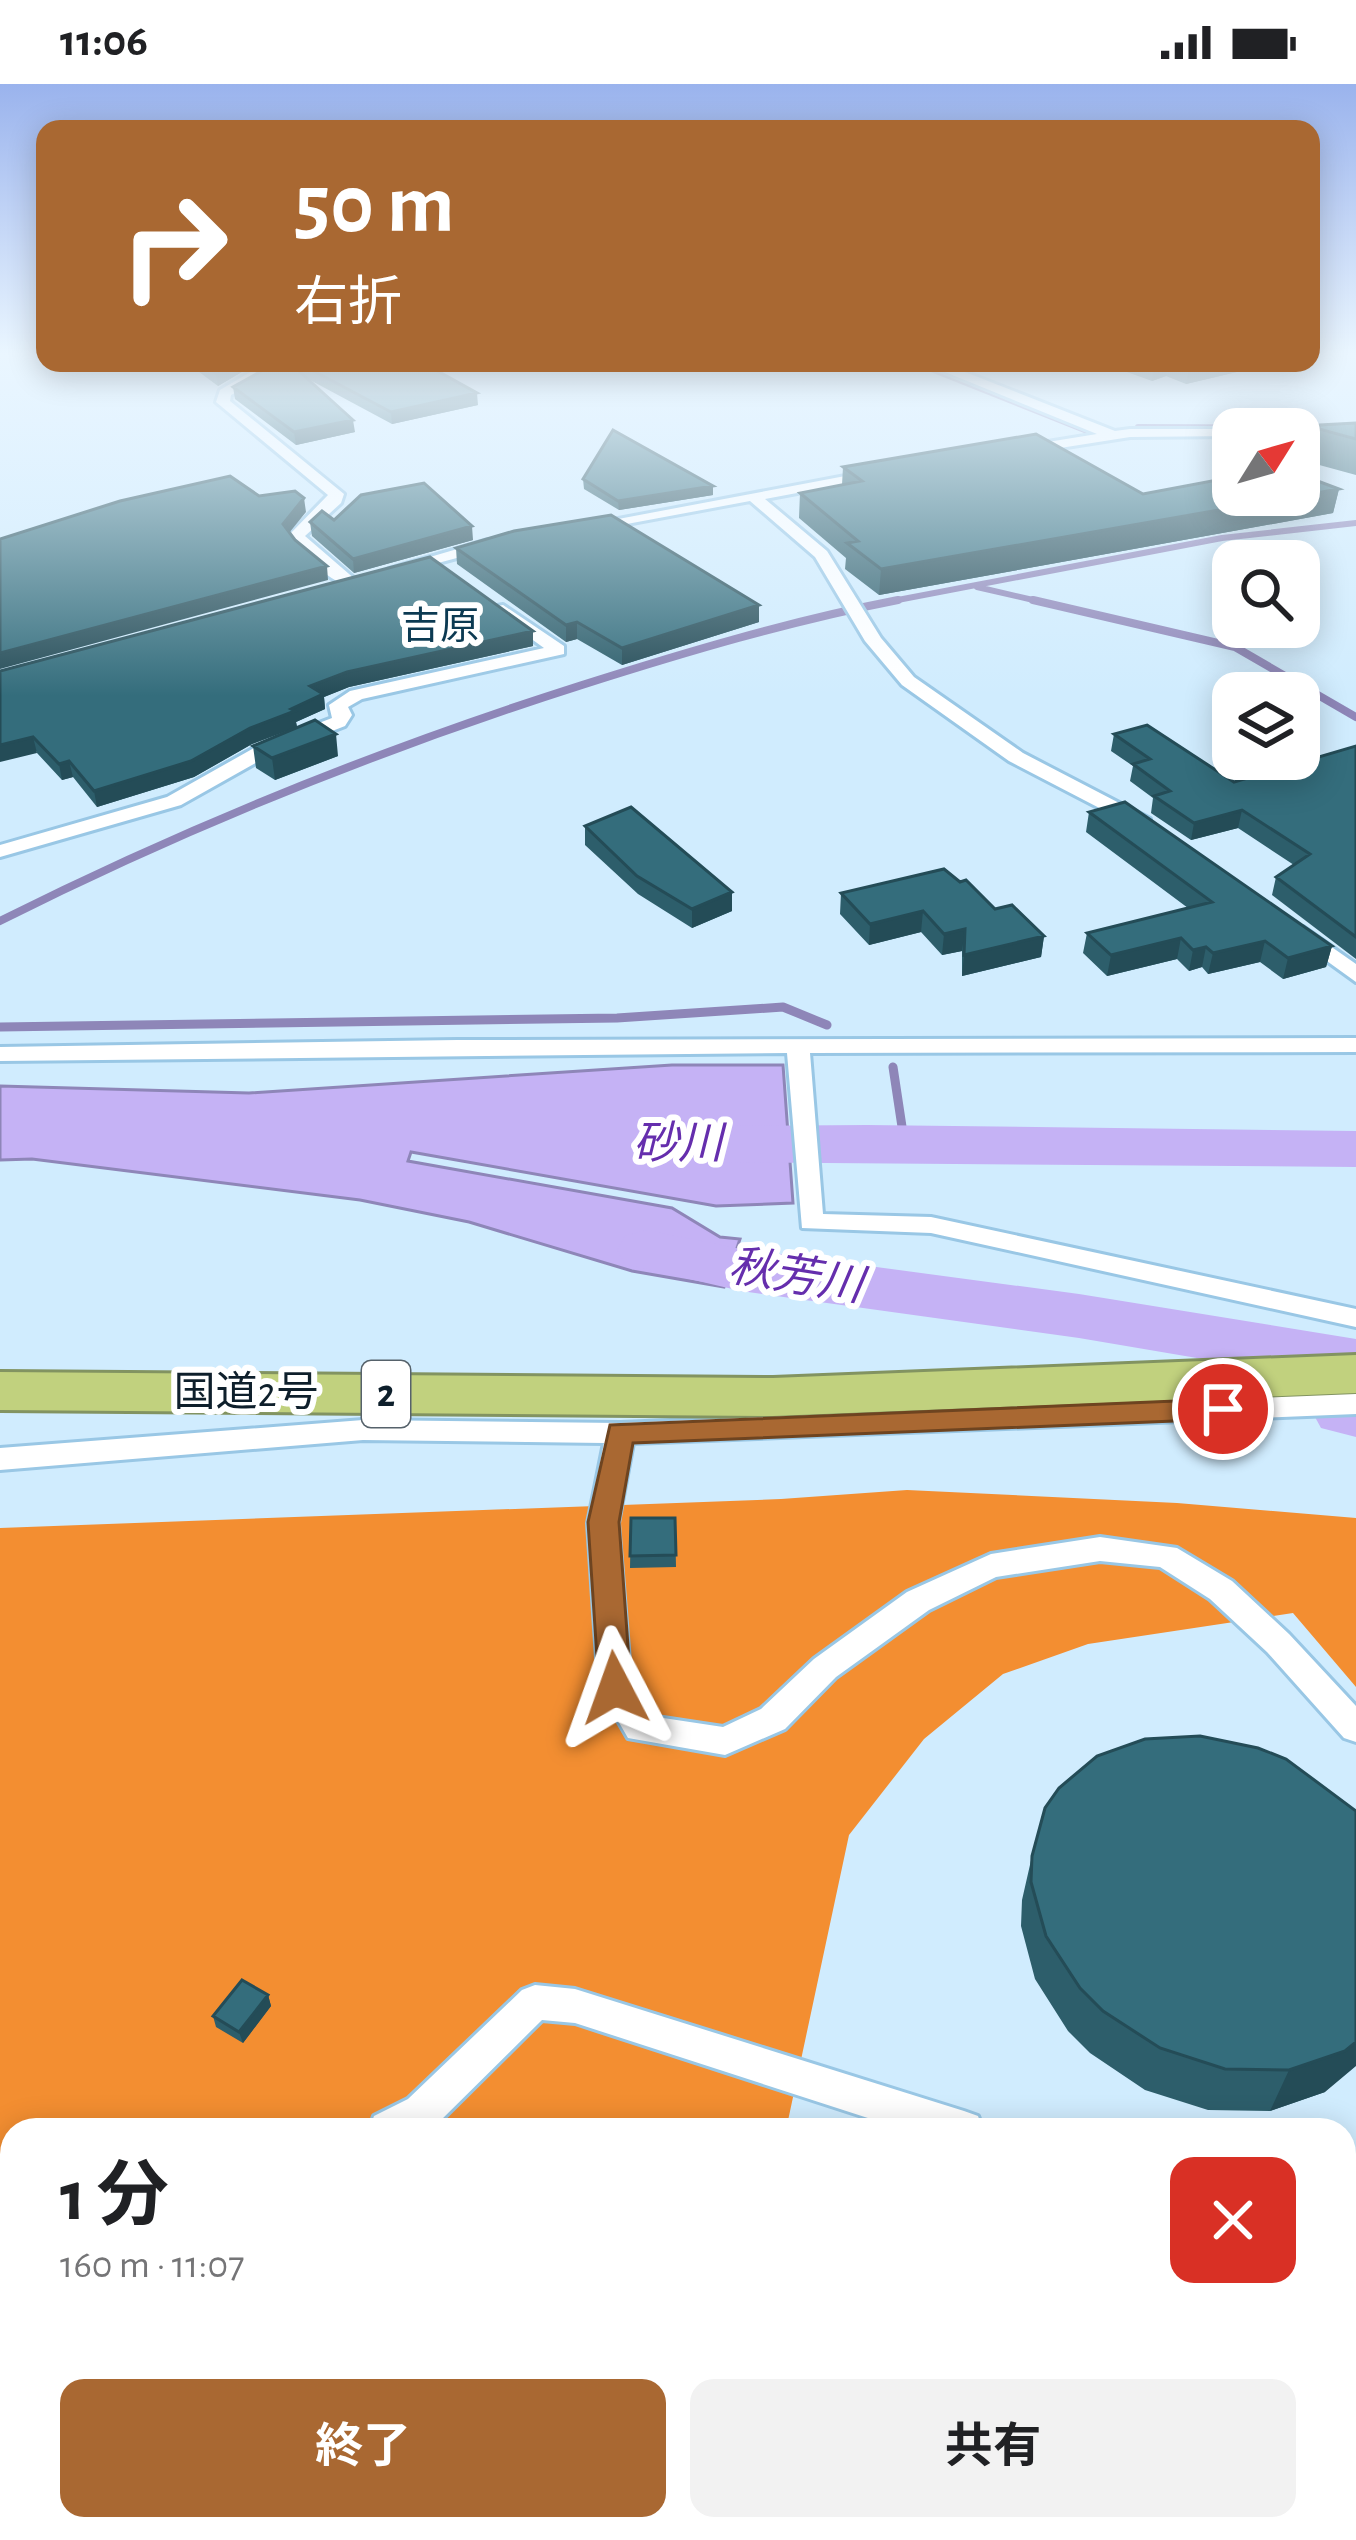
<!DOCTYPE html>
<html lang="ja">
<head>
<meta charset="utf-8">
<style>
	body { margin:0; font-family:"Alegreya Sans","Noto Sans JP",sans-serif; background:#f2f2f2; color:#202124; height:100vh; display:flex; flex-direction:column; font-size:45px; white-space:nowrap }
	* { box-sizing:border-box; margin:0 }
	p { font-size:39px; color:#757577 }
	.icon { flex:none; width:66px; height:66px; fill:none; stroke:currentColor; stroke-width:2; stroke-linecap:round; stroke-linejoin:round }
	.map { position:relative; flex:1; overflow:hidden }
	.side { position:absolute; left:0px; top:2034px; width:1356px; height:423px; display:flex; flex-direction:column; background:#fff; border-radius:36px 36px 0 0; box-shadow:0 6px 30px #0003 }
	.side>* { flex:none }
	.banner { position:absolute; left:36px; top:36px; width:1284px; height:252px; border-radius:24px; box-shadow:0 6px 30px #0003; background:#a96832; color:#fff; overflow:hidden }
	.needle { width:78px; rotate:53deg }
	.buttons { position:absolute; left:1212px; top:324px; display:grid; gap:24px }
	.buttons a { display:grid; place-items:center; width:108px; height:108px; border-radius:24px; background:#fff; box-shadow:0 6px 30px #0003; font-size:60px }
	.pin { position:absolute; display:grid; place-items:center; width:102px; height:102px; color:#fff; margin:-51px; border:6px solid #fff; border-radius:50%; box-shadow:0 3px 12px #0007 }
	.me { position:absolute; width:132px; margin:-66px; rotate:356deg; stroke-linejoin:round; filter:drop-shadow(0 0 9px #0008) }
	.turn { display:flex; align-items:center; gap:42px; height:252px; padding:0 60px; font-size:54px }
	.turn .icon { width:156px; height:156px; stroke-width:2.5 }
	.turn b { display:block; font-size:84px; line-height:102px }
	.round { display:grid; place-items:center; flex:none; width:126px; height:126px; border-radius:24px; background:#f2f2f2 }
	.headline { display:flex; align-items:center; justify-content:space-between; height:204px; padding:0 60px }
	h1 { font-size:72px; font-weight:700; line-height:90px }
	.button { display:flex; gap:24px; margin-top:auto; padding:24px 60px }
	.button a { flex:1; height:138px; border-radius:24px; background:#a96832; color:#fff; font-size:48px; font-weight:700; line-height:138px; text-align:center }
	.button a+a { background:#f2f2f2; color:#202124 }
	.status { display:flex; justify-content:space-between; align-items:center; height:84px; padding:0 60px; background:#fff; direction:ltr }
	.status svg { height:33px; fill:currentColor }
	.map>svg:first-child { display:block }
</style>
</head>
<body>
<div class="status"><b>11:06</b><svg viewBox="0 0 49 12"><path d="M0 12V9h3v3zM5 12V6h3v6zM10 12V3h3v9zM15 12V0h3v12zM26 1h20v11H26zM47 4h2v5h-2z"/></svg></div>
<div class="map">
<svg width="1356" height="2456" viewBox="0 0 1356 2456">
	<rect width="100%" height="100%" fill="#d0ecfe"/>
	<path fill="#f38e31" d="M907,1406L1177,1419L1356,1434V1603L1293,1529L1088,1560L1003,1590L924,1655L849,1751L786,2046H12V2445H665L658,2456H0V1444L781,1415Z"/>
	<path fill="#c5b2f5" stroke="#8e86b8" stroke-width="3" d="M672,981H783L793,1119L716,1122L411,1068L408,1077L672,1124L720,1153L740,1155L724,1203L632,1187L469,1138L360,1116L32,1075L0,1076V1002L249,1009Z"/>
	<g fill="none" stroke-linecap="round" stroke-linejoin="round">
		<path stroke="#8e86b8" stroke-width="6" d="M916,279L1092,349
			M1138,343L1356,344
			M977,503L1046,519
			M882,519L1222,454L1356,439"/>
		<path stroke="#8e86b8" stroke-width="8" d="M1033,516L1235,563L1356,633
			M0,837C191,741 378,666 582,601C686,568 790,537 898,516"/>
		<path stroke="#8e86b8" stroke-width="9" d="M0,943L617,934L783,923L827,941
			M893,983L904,1056"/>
		<path fill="#c5b2f5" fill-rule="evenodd" d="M1336,1318L1356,1323V1353L1321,1344L1315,1333L1321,1322Z"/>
		<path fill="#c5b2f5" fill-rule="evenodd" d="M867,1041L1356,1047V1083L704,1078L684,1073L675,1060L684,1047L704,1042Z
			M647,1146L741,1165L1079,1210L1356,1255V1301L1079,1254L741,1207L625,1180L617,1166L625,1152Z"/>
		<g stroke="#99c7e5" stroke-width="6">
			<path id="street" d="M266,279H280L275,289L231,311L230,317L344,410L341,419L305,452L356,496V502C332,503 302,470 289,451L328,411L216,318L220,306Z
				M923,279H942L1115,347L1130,345H1238H1233V352L1130,353L1022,370L1015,366L1017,363L1097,350Z
				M1299,347L1356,350V358L1299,355Z
				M877,386L882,387V393L765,415L827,467L881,554L914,593L1023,669L1150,735V743H1136L1009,677L902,601L865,557L815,473L750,417L584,448L576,443Z
				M488,456L496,461L494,464L397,490L389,485Z
				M503,521L564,562V570L362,615L348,623L352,631L345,642L268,672L181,721L0,773V761L167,713L254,664L332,634L329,621L350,607L544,564L497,530V522Z
				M1303,843L1356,880V898L1295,854L1292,849Z
				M1356,954V968L810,969L823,1130L931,1133L1356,1225V1243L931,1149L802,1144L787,969L0,977V963L457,956Z
				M1356,1310V1330L633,1359L618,1439L631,1602L650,1632L723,1643L761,1625L814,1575L907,1508L991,1470L1100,1453L1177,1464L1232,1497L1289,1550L1356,1622V1658L1344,1654L1267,1568L1210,1515L1160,1483L1100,1477L996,1493L929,1526L836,1593L785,1645L725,1671L628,1654L599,1604L588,1439L604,1359L363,1356L0,1386V1364L363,1336L620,1339Z
				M535,1901L575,1905L964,2027L978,2032L983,2046H905L575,1939L542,1936L436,2041L427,2046H369L374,2032L408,2015L522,1906Z
				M1356,2084V2124L1344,2127V2087Z
				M12,2149V2189L0,2190V2150Z"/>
		</g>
		<g stroke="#829361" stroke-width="6">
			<path id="highway" d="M1356,1271V1309L773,1332L0,1326V1288L773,1294Z"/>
		</g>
		<use href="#street" fill="#fff" fill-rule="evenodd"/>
		<use href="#highway" fill="#c1d17e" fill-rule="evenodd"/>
	</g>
	<path fill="#2d5e6b" d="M187,279H257L218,302Z
		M423,279L478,321L392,340L310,296L355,348L296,361L235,315L233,303L275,281Z
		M1102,279H1246L1245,286L1186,300L1166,292L1152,297Z
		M1356,339V391L1312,379L1320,341Z
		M843,383L1143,410L1339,405L1333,429L879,511L845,485L846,474L799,434L800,409L842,401Z
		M583,395L713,402V411L619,426L584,405Z
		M334,436L473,456L354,489L312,452L310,438Z
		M456,464L759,521V538L622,581L577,555L566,558L457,480Z
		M533,547V562L349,603L324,613L325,625L296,638L297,643L252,660L194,693L97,723L73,693L62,696L37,669L0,587Z
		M1114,650L1234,698L1356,662V875L1272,811L1276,793L1294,781L1238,744L1191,756L1151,729L1153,714L1130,697L1133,682L1111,667Z
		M253,662L338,672L275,696L256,684Z
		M1089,728L1332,862L1326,883L1283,895L1260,878L1208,890L1202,883L1189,887L1177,875L1107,892L1083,869L1087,849L1188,824L1086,748Z
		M585,742L732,808V827L692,844L638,810L585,761Z
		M841,809L995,825L1044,852L1041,873L962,892V867L942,871L921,848L869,861L840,830Z
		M631,1434H675L676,1483L630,1484Z
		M1032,1772L1325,2008L1270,2027L1208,2026L1145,2006L1090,1969L1068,1947L1035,1895L1021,1842L1022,1816Z
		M268,1911L271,1922L243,1959L216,1943L213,1932Z"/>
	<path fill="#244c57" d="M235,279H257L218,302L216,290Z
		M1154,279H1168L1166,292L1152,297Z
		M1190,279H1246L1245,286L1186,300Z
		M477,309L478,321L392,340L391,328Z
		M353,336L355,348L296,361L294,348Z
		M713,402V411L619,426L618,417Z
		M1339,405L1333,429L879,511L881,485Z
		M304,414L306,428L285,454L283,440Z
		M472,442L473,456L354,489L353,475Z
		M327,482L328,496L0,585V569Z
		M759,521V538L622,581V564Z
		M577,538V555L566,558V541Z
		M533,547V562L349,603L324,613L325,625L296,638L297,643L252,660L194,693L97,723L94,707L291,625L310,602L347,588Z
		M336,650L338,672L275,696L272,674Z
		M33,653L37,669L0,678V661Z
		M69,677L73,693L62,696L59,680Z
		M1242,726L1238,744L1191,756L1194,739Z
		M732,808V827L692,844V825Z
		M923,827L921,848L869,861L870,840Z
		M965,845L962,867L942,871L944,850Z
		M1044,852L1041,873L962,892L964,871Z
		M1181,854L1177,875L1107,892L1111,871Z
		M1265,857L1260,878L1208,890L1213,869Z
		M1332,862L1326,883L1283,895L1288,874Z
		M1206,863L1202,883L1189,887L1193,866Z
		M268,1911L271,1922L243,1959L239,1948Z
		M1356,1958V1982L1325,2008L1270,2027L1289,1986Z"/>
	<path fill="#346d7c" stroke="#244c57" stroke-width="3" d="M202,279H235L216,290Z
		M276,279H423L477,309L391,328L304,282L300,288L353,336L294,348L233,303Z
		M1356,339V355L1319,345L1320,341Z
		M613,346L713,402L618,417L583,395Z
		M1036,350L1143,410L1233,393V411H1299V390L1339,405L881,485L847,459L858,457L800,409L862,397L843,383Z
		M230,392L259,412L295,407L304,414L283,440L295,456L327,482L0,569V455L120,417Z
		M424,399L472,442L353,475L310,438L322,427L334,436L361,411Z
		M611,431L759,521L622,564L577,538L566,541L456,464L514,447Z
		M430,473L533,547L347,588L310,602L323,610L291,625L295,627L250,644L191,677L94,707L69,677L59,680L33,653L0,661V587Z
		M315,636L336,650L272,674L253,662Z
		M1147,641L1234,698L1356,662V853L1276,793L1310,770L1242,726L1194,739L1154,712L1170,707L1133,680L1150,675L1114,650Z
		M1125,718L1332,862L1288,874L1265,857L1213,869L1206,863L1193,866L1181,854L1111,871L1087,849L1212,818L1089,728Z
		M631,723L732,808L692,825L637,792L585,742Z
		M944,785L960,798L966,796L995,825L1012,821L1044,852L964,871L965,845L944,850L923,827L870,840L841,809Z
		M631,1434H675L676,1471L630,1472Z
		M1200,1652L1258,1664L1286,1675L1356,1727V1958L1345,1967L1289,1986L1225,1985L1160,1964L1103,1927L1080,1904L1046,1852L1031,1798L1032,1772L1045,1724L1059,1704L1097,1672L1145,1655Z
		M242,1896L268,1911L239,1948L213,1932Z"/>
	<linearGradient id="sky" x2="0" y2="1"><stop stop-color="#9ab3ed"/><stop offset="0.44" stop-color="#eaf6ff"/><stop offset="1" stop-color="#eaf6ff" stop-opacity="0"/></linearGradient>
	<rect width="1356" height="612" fill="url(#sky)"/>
	<path fill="#a96832" stroke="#6e4420" stroke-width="3" d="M1223,1315L1237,1325L1223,1335L633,1359L619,1438L631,1604L627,1613L615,1617L603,1613L599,1604L588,1438L610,1341Z"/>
	<g text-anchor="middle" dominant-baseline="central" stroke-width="12" stroke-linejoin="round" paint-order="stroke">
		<g font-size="39" fill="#0c3a52" stroke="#fff">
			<text x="440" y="543">吉原</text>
		</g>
		<rect fill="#fff" stroke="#56626b" stroke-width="3" x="362" y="1277" width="48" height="66" rx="9"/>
		<g font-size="39" font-weight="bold" fill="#0e1f2b">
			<text x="386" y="1310">2</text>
		</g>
		<g font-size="42" fill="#0e1f2b" stroke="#fff">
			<text x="246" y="1309">国道2号</text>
		</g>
		<g font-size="45" font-style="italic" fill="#652ead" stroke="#fff">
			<text x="678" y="1060">砂川</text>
			<text transform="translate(796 1193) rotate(9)">秋芳川</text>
		</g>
	</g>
</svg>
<div class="buttons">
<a><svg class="needle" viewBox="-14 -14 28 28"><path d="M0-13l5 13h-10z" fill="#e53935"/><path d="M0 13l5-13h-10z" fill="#757577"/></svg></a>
<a><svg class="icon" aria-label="search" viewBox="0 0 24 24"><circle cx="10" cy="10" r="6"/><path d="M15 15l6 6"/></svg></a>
<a><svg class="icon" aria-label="layers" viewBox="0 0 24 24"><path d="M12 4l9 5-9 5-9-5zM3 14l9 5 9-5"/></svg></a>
</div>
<div class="pin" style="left:1223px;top:1325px;background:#d93025"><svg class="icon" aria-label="arrive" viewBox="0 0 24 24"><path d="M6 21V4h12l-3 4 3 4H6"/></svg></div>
<svg class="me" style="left:615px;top:1604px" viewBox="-20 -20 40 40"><path d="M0-17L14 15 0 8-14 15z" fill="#a96832" stroke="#fff" stroke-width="4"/></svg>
<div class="banner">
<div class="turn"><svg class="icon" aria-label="right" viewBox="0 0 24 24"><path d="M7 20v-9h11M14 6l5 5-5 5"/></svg><div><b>50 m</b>右折</div></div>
</div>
<section class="side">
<div class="headline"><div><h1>1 分</h1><p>160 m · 11:07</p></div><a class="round" style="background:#d93025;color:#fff"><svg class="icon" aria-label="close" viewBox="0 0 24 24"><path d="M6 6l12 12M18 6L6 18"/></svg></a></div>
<div class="button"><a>終了</a><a>共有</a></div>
</section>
</div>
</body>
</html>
